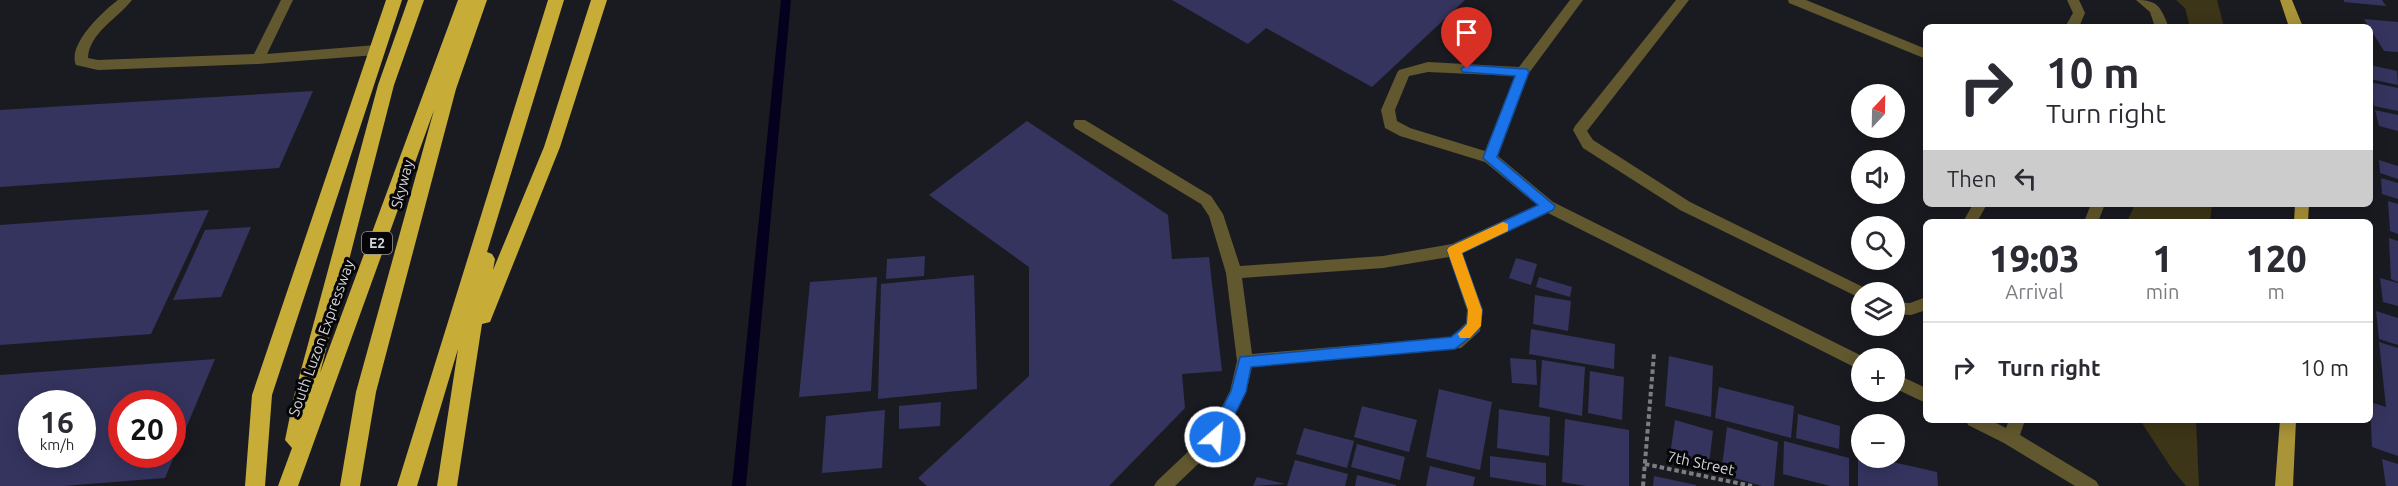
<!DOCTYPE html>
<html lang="en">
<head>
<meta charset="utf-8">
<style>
	body { margin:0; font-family:Ubuntu,sans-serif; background:#f2f2f3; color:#2b2b33; height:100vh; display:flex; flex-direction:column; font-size:22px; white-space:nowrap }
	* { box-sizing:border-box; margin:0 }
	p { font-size:20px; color:#7c7c81 }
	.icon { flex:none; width:33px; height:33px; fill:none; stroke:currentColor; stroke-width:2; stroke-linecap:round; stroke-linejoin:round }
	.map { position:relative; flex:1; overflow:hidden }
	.drawer { position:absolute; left:1923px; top:219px; width:450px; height:204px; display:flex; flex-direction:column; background:#fff; border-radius:9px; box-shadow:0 3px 15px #0003 }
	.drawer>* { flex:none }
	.guide { position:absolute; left:1923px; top:24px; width:450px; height:183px; border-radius:9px; box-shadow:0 3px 15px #0003; background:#fff; color:#2b2b33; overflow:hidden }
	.needle { width:39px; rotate:22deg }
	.tools { position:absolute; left:1851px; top:84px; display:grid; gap:12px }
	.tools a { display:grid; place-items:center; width:54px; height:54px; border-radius:50%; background:#fff; box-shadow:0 3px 15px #0003; font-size:30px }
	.speed { position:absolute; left:18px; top:390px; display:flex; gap:12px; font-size:30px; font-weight:700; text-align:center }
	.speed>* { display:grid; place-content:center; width:78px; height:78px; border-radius:50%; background:#fff; box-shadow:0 3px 15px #0003; line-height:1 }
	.speed small { font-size:15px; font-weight:400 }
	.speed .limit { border:9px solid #d22; background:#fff; color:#111 }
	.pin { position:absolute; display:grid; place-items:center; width:51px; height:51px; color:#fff; margin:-62px -26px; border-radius:50% 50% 50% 0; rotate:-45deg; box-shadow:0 0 6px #0007 }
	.pin .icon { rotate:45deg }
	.me { position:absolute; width:66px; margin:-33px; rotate:27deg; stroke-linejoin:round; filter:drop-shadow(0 0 4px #0008) }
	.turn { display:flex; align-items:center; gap:21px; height:126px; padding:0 24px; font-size:27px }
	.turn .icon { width:78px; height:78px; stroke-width:2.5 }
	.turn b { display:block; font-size:42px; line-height:51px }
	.then { display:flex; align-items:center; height:57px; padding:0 24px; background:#0003; gap:12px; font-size:22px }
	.eta { display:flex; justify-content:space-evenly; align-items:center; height:102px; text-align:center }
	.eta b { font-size:36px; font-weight:800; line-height:42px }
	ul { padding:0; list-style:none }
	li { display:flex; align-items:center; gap:18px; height:90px; padding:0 24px; border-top:2px solid #e1e1e2 }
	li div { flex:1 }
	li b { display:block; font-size:22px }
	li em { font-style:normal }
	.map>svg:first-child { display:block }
</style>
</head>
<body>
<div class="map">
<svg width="2398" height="486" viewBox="0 0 2398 486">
	<rect width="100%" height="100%" fill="#1a1b21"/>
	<path fill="#3d3517" d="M2176,0H2217L2224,27H2190L2185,8Z
		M2135,204H2212L2210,222H2127Z
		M2140,420H2196L2199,486H2186L2172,469Z"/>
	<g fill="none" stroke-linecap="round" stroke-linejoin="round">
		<path fill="#04001d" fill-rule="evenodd" d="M781,0H791L746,486H732Z"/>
	</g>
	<path fill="#34345f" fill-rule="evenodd" d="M1172,0H1465L1372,87L1266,28L1248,44Z
		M2344,0H2382L2386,6L2344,2Z
		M2364,19L2398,22V52L2384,51Z
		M2370,65L2397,71L2398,85L2370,79Z
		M2370,82L2398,88V111L2374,106Z
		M313,91L279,168L0,187V110Z
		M2375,110L2398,115V131L2379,126Z
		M1027,121L1168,215L1172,259L1209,257L1222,371L1182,374L1185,408L1109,486H927L918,478L1029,376V267L929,195Z
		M2379,160L2398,166V179L2380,173Z
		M2381,178L2398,183V199L2382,194Z
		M2388,201L2398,204V234L2390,231Z
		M209,210L151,334L0,345V225Z
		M251,227L221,297L173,300L205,230Z
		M2389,238L2398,241V282L2391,279Z
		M925,256L924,276L886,279L887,259Z
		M1516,258L1537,264L1531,285L1509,278Z
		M974,275L977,389L878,399L881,284Z
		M877,277L871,391L799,397L810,282Z
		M1539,277L1572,287L1570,297L1536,287Z
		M2380,278L2398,283V306L2383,302Z
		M1535,295L1571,301L1568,331L1533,324Z
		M2376,311L2398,318V345L2379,339Z
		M1531,329L1615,344L1614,369L1529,354Z
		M2379,342L2398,348V456L2372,447L2370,402L2386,407Z
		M1669,356L1713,366L1711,417L1665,406Z
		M1510,358L1536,360L1537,385L1512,383Z
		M215,359L165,478L63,486H0V375ZM32,404H82V454H32ZM122,404H172V454H122Z
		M1542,360L1585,367L1582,416L1539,407Z
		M1590,371L1624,377L1622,420L1588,413Z
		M1719,387L1794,406L1791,438L1715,418Z
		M1439,389L1492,402L1480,470L1426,457Z
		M941,402L940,426L899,429V406Z
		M1362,406L1417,420L1409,452L1354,437Z
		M1499,409L1550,417L1549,456L1497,448Z
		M885,410L882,468L822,473L826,416Z
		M1798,414L1840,426L1839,449L1796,438Z
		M1565,419L1629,430V486H1586L1562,482Z
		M1675,420L1713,431L1708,472L1669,462Z
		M1727,427L1778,442L1774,486H1762L1721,474Z
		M1304,428L1354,441L1347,468L1296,454Z
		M1784,441L1849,458V486H1830L1783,474Z
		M1357,444L1405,457L1400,480L1351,467Z
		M1858,453L1862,454V458H1875L1937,472L1938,486H1858Z
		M1490,456L1546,463V486L1490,477Z
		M2382,459L2398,464V486H2386Z
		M1295,460L1348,474L1345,486H1287Z
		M1430,466L1475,477L1473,486H1426Z
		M1357,475L1396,485V486H1355Z
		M1654,476L1696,485V486H1653Z
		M1257,477L1285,484L1253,486Z"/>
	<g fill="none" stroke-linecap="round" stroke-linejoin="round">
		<path stroke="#7c7d83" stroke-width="4" stroke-dasharray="4.5 3" stroke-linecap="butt" d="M1645,464L1752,486
			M1643,486L1654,354"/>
		<path fill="#62582f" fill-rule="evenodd" d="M118,0H132C118,18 89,33 88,58L98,60L254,54L281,0H293L267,54L376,45L383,50L376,55L258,64L98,70L76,65C67,45 102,12 118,0Z
			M1570,0H1583L1529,73L1498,156L1553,202L1866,358H1862V371L1548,213L1462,253L1483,310L1480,331L1461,348L1252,367L1246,392L1221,442L1175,486H1154L1157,481L1209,432L1230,391L1237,361L1226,273L1209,216L1201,204L1075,128L1073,124L1075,120H1085L1211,196L1223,214L1240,266L1383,256L1452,244L1537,205L1485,162L1400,136L1385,128L1381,110L1397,73L1399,70L1428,62L1519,67ZM1428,72L1515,76L1485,151L1410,128L1397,121L1395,110L1409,76ZM1449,257L1467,310L1466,323L1451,337L1252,354L1242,278L1383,268Z
			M1676,0H1689L1587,131L1593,140L1690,202L1867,289L1869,292H1862V299L1680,210L1583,148L1573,130L1575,126Z
			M1788,0H1806L1926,49V59L1789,3Z
			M2067,0H2079L2085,13L2079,27H2065L2073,13Z
			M2136,0C2159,0 2160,7 2169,27H2155L2150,12Z
			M1973,204H1987L1977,222H1963Z
			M2091,204H2105L2098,222H2084Z
			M1926,297V310L1911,315L1894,314V302L1910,303Z
			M1894,373L1926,388V403L1894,388Z
			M1966,420H1990L2006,428L2009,420H2025L2020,435L2096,481L2099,486H2075L2004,443L1968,425Z"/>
		<path fill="#aa9438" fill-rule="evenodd" d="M2280,0H2292L2303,27H2289Z
			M2295,204H2309L2308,222H2294Z
			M2280,420H2296L2293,486H2275Z"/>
		<path fill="#c7ac38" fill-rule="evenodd" d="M386,0H402L272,395L265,486H245L252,395Z
			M408,0H424L394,85L320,373L458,0H487L456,89L376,392L360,486H340L356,392L434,110L298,486H278L292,448L285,440L294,396L378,85Z
			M548,0H564L487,252L492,254L495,259L493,270L544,147L591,0H607L560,147L490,322L482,324L457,486H437L458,349L417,486H397Z"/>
	</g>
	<path fill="#1a73e8" stroke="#114b97" stroke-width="1.5" d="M1467,65L1527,69L1529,72L1497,157L1555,206L1553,210L1462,253L1482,310L1479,330L1455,349L1251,367L1246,392L1221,442H1210L1208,437L1231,391L1240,357L1451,337L1467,324L1468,310L1447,250L1449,247L1538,205L1483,158L1515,76L1463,72L1461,69Z"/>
	<path fill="#f59e0b" d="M1503,222L1508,224V231L1462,253L1482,310L1481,326L1470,338H1460L1458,334L1467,324L1468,310L1447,250L1449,247Z"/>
	<g text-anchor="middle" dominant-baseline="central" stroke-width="6" stroke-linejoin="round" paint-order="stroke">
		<rect fill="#060608" stroke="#96969a" stroke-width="1.5" x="362" y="232" width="30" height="22" rx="4.5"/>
		<g font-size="14" font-weight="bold" fill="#d3d4d9">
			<text x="377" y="243">E2</text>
		</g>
		<g font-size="15" fill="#d3d4d9" stroke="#060608">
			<text transform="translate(402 184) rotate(-75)">Skyway</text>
			<text transform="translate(321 338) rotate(-70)">South Luzon Expressway</text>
			<text transform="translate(1701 463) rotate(12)">7th Street</text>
		</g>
	</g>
</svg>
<div class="tools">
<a><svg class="needle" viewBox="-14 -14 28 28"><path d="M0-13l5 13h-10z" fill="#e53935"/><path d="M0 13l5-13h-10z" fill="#7c7c81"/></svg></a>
<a><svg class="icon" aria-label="sound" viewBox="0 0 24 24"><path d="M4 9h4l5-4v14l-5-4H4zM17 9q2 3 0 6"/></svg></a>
<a><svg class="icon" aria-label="search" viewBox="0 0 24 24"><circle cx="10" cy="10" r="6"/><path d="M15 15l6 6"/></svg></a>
<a><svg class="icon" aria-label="layers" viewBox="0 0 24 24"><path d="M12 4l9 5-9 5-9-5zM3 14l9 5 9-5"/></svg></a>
<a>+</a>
<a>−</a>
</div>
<div class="speed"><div>16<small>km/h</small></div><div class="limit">20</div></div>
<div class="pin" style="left:1467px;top:69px;background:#d93025"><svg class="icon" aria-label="arrive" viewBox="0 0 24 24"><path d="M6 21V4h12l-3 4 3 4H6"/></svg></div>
<svg class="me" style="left:1215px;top:437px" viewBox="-20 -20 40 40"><circle r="17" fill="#1a73e8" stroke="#fff" stroke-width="3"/><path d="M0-11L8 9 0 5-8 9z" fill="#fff"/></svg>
<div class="guide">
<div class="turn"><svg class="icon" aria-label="right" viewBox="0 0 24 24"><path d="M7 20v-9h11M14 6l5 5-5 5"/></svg><div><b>10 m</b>Turn right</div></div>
<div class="then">Then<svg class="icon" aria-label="left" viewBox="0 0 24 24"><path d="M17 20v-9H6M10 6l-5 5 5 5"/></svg></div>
</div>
<section class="drawer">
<div class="eta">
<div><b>19:03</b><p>Arrival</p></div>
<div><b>1</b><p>min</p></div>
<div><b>120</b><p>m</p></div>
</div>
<ul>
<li><svg class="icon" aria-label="right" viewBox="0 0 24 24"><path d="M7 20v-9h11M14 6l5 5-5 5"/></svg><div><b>Turn right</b></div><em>10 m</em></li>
</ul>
</section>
</div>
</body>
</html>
